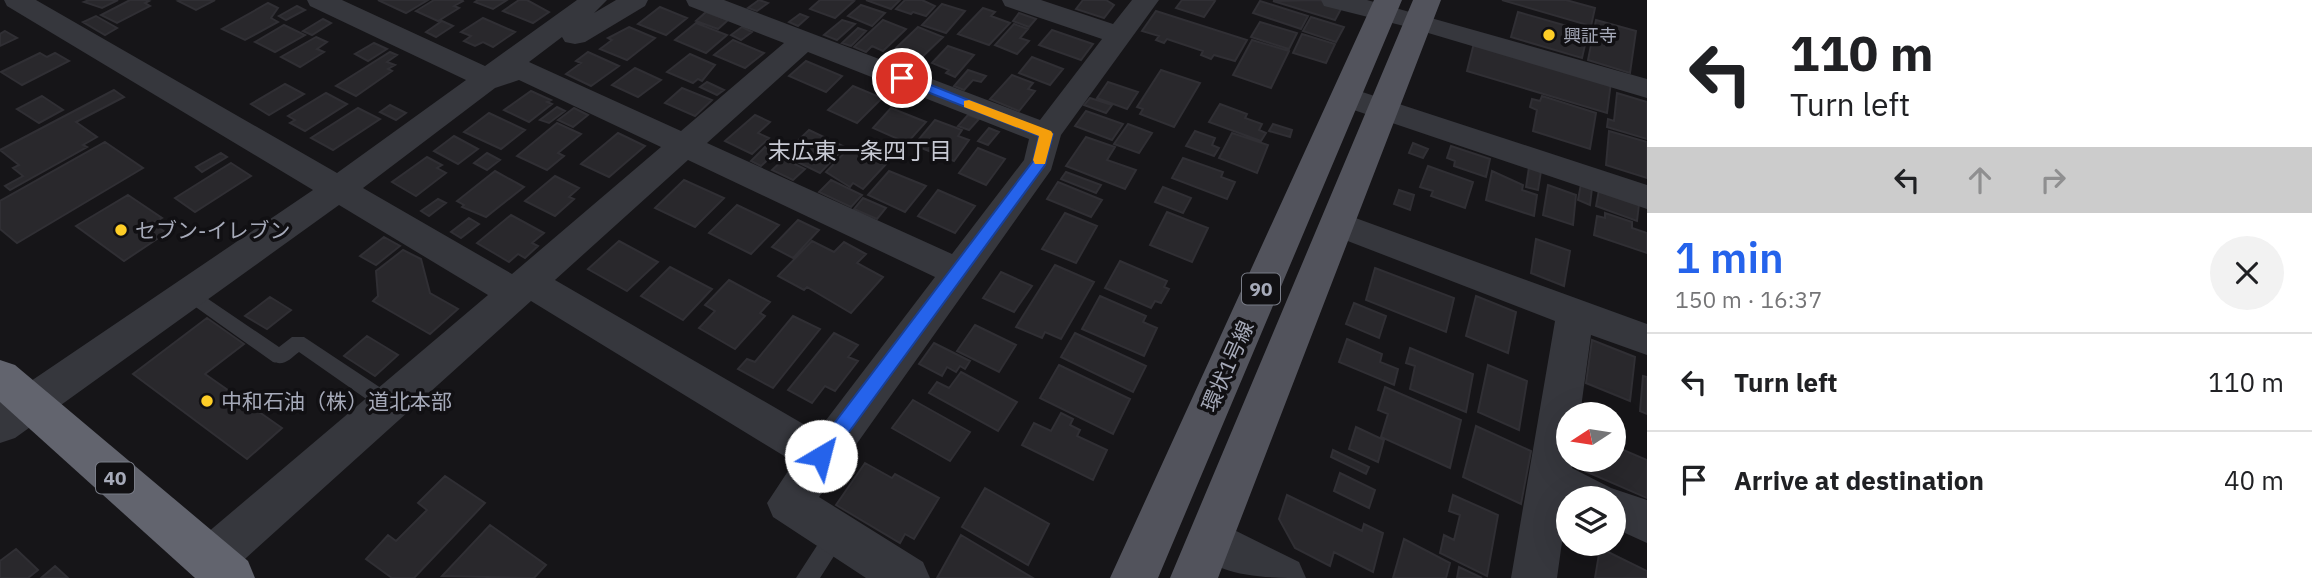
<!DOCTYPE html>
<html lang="en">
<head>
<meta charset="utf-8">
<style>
	body { margin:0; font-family:"IBM Plex Sans","Noto Sans JP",sans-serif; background:#f2f2f2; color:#202124; height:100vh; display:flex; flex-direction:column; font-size:26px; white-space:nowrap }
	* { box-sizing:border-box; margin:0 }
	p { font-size:23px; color:#757577 }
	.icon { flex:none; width:38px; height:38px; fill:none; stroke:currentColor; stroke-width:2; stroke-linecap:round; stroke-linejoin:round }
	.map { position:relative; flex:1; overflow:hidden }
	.panel { display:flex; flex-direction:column; background:#fff; width:665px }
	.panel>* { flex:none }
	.hud { background:#fff; color:#202124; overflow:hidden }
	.needle { width:46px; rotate:258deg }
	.fabs { position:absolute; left:1556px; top:402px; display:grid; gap:14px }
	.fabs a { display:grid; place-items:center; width:70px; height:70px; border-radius:50%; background:#fff; box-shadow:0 7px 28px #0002; font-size:35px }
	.pin { position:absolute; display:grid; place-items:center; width:60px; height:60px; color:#fff; margin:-30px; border:4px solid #fff; border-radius:50%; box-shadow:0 2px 7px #0007 }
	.me { position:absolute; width:77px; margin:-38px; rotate:37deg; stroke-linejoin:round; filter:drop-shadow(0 0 5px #0008) }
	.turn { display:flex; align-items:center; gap:24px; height:147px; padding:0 28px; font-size:32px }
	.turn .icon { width:91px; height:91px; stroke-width:2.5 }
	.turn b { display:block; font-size:49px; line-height:60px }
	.lanes { display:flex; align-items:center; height:66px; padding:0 28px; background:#0003; justify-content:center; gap:35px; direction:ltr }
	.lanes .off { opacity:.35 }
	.round { display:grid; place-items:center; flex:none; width:74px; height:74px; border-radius:37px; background:#f2f2f2 }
	.overview { display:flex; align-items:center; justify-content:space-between; height:119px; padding:0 28px }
	h1 { font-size:42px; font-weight:600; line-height:52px; color:#2563eb }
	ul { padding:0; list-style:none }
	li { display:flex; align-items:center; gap:21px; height:98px; padding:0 28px; border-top:2px solid #e0e0e0 }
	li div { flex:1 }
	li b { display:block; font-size:26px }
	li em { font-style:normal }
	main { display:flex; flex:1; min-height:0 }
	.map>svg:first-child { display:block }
</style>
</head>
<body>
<main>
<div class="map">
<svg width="1647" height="578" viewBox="0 0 1647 578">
	<rect width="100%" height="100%" fill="#161518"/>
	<path fill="#29282c" stroke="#302f34" stroke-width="2" d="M89,0H88H118L102,8L84,2Z
		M130,0H146L149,1L145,3L150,6L117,23L101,15Z
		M181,0H215L196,10L178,1Z
		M378,0H428L406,13Z
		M434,0H462L463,1L454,6L459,8L438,21L416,11Z
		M478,0H507L493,9L475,2Z
		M519,0H527L549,12L533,23L503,11Z
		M759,0L768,3L757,11L748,8Z
		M820,0H850L854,1L835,18L810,9Z
		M866,0H900L891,9Z
		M905,0H922L935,6L926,16L913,12L911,14L896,9Z
		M1083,0H1106L1114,5L1104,18L1076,9Z
		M1182,0H1213L1215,1L1204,17L1176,8Z
		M1320,0L1342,7L1335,20L1273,1Z
		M1502,0H1566L1595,8L1591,26Z
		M1260,1L1308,16L1301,29L1253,13Z
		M268,3L278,8L271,18L278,22L245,40L222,29Z
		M942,4L965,11L946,33L922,25Z
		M861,5L885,13L872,26L848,16Z
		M297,6L305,10L286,20L279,16Z
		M660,7L687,18L666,35L638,24Z
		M983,8L995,12L991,16L1010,23L989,45L958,34Z
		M1156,11L1247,40L1235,61L1214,55L1211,59L1201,55L1203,51L1167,39L1164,43L1156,40L1159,36L1142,31Z
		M706,12L728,20L718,29L696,21Z
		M1518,12L1588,32L1582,58L1511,37Z
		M1019,13L1036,19L1029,27L1013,21Z
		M800,14L808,17L798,26L789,22Z
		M96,16L117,28L105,35L83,22Z
		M1311,17L1344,27L1336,42L1303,31Z
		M483,18L515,32L493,47L483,42L475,46L464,41L471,36L461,32Z
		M323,19L331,23L312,35L303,31Z
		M842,20L855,24L837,40L824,35Z
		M883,20L906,29L883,51L872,46L866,52L854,47Z
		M1596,20L1636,31L1630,73L1588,60Z
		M442,21L453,26L436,37L426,32Z
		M1260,22L1297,33L1289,49L1251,37Z
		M696,23L727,35L706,53L675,40Z
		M1014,24L1028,29L1020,38L1029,41L1017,54L995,45Z
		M284,25L305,35L275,52L255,42Z
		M629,27L655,38L627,60L600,49L612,40L608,38Z
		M742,27L752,32L741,40L731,35Z
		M918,27L943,37L920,59L895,49Z
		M858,28L866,31L851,46L842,43Z
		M1052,30L1093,44L1081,60L1039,45Z
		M5,31L17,38L0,46V34Z
		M1302,34L1335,44L1326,63L1293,53Z
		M316,37L327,42L317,49L324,52L300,67L281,57Z
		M733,40L764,53L745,68L714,55Z
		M1252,40L1289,51L1271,88L1233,75Z
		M374,43L387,49L368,61L355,54Z
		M1474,43L1611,82L1607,113L1467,71Z
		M948,46L974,55L955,77L946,73L949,70L932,63Z
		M390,52L397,55L387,62L395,65L388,69L392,71L356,96L336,86Z
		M588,52L619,66L591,86L566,74L581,63L576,61Z
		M40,53L47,57L55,53L69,61L22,85L1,72Z
		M690,54L715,65L702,81L698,79L693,83L667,72Z
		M1032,57L1063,69L1050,85L1019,73Z
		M806,61L842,76L826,92L789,76Z
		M916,61L927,65L918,74L907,69Z
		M635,68L661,80L638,97L612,85Z
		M968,70L986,76L981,82L973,80L964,90L954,86Z
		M1161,70L1200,83L1174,127L1140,114L1143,109L1137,107Z
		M1012,75L1033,83L1028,89L1035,91L1019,111L990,99Z
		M707,82L724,90L717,95L700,87Z
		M1108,82L1138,92L1127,109L1097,98Z
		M285,84L304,94L269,115L251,104Z
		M853,86L882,98L857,123L828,110Z
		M682,88L712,100L695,116L665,103Z
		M114,90L124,97L76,122L97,137L83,145L87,147L10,190L5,186L23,176L13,168L19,165L0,150Z
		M902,90L910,93L898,106L889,103Z
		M531,91L551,100L547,102L552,104L529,122L504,110Z
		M326,93L347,104L305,131L290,123L295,120L288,116Z
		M1617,93L1647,102V139L1607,127L1608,119L1614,121Z
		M42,96L63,110L39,123L17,109Z
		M1542,96L1596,113L1590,149L1533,131L1537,110L1530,107L1532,99L1540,101Z
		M1090,98L1112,105L1106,113L1084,105Z
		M1220,104L1247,114L1245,118L1262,124L1259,130L1266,133L1261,141L1209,122Z
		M390,105L406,113L396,120L380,112Z
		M557,107L565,111L549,123L540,120Z
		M358,108L380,119L333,150L311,138Z
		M574,108L588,115L573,127L558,120Z
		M891,108L926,122L907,143L873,128Z
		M1086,111L1123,124L1112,140L1075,126Z
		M489,113L525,130L501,149L464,132Z
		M755,115L770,122L758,133L769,138L752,154L725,141Z
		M968,115L979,119L969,130L958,126Z
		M935,120L962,130L958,136L969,140L954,161L914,145Z
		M557,123L581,134L558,153L564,156L547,170L517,156Z
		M1128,124L1152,133L1139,153L1114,144Z
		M1273,124L1292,130L1290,137L1269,131Z
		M989,128L999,132L988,145L978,141Z
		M809,130L845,147L820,173L783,155Z
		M1195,131L1215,138L1212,145L1219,148L1214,156L1186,146Z
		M1609,131L1647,142V178L1606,165Z
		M618,133L645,146L609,177L581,164Z
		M1232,133L1268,145L1257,173L1219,158Z
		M454,136L478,149L458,164L434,151Z
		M1086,137L1115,147L1107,160L1136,170L1125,189L1066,166Z
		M105,142L143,168L17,243L0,229V201Z
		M1413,143L1428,149L1423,158L1409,153Z
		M1451,146L1490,159L1486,177L1454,166L1455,161L1447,158Z
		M765,147L776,152L761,166L751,161Z
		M850,147L887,163L863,189L853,183L850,187L826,172Z
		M978,148L1005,159L986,185L959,173Z
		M221,153L227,157L202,172L196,167Z
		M487,153L500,160L487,170L474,163Z
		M427,157L442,165L437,168L446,173L416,196L392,182Z
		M1183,158L1223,172L1221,177L1235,182L1227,199L1172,178Z
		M784,159L805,169L793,180L772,170Z
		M231,163L251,176L195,212L175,198Z
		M1428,166L1473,182L1465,208L1431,196L1433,191L1420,187Z
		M1529,167L1541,171L1538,190L1526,187Z
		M495,171L524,187L486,217L462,207L464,205L457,201Z
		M889,171L926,186L905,212L868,195Z
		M1492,171L1523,185L1522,190L1537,195L1534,216L1486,200Z
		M1066,172L1101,185L1096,193L1061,179Z
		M555,176L579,188L569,197L574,199L555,216L525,201Z
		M684,180L724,198L695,227L655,208Z
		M831,180L862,195L851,207L819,192Z
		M1058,182L1102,200L1091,217L1047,199Z
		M1581,184L1592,188L1590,205L1578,200Z
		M1548,185L1576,195L1573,225L1543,215Z
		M1163,187L1191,198L1183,213L1155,202Z
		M938,190L975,206L955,233L918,216Z
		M1399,190L1414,195L1410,210L1394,204Z
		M1599,190L1639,204L1637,221L1596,206Z
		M128,195L162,218L153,223L166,233L124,261L76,226Z
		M863,198L886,208L877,219L854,209Z
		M438,199L446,203L429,216L421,211Z
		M737,205L779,225L751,254L709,233Z
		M1167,212L1208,228L1192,262L1150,245Z
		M1065,213L1097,226L1076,263L1042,249Z
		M1605,213L1632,222V228L1647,233V253L1594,235L1597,216L1605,218Z
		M511,215L544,233L532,243L538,246L525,258L518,254L509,262L477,243Z
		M469,218L479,224L461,238L451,232Z
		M798,220L819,230L793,258L772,247Z
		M384,237L400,246L376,265L360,256Z
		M1536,239L1570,251L1564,286L1531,273Z
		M619,241L658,262L627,291L588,269Z
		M812,241L834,252L844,242L866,254L857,263L883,277L851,313L807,287L804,290L778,276Z
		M403,250L421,259L430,293L458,309L430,334L373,301L378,296L376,271Z
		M1120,261L1167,281L1164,287L1169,289L1161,303L1155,301L1151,308L1105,288Z
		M1055,265L1094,282L1061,339L1045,332L1042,338L1016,327Z
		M670,267L712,289L683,320L641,296Z
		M1375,268L1454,298L1446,332L1366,300Z
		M1001,272L1032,286L1014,312L983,298Z
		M729,280L770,302L760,313L765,316L735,349L699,328L715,311L705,305Z
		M1100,296L1146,316L1143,322L1157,328L1144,356L1082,329Z
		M1476,296L1516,312L1508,353L1466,336Z
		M270,297L291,310L267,329L245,316Z
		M1354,303L1386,316L1379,338L1346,324Z
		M793,316L820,329L773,388L738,369L747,359L755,362Z
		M207,318L244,344L205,374L282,428L247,459L133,374Z
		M975,325L1016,345L999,372L957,351Z
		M834,333L858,345L848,357L858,361L835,391L825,386L812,403L788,390Z
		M1075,333L1146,366L1133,392L1061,357Z
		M367,336L398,355L375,376L344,356Z
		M1347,339L1382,354L1380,362L1398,369L1394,385L1339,362Z
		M1592,340L1635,357L1630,401L1586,383Z
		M934,343L970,361L965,369L960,366L956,372L947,367L942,376L919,364Z
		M1410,348L1473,374L1466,412L1410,389L1415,366L1406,363Z
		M1059,365L1130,399L1113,434L1040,398Z
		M1488,365L1527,381L1519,430L1478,412Z
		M961,372L1017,402L998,431L929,393L937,382L949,388Z
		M1643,376L1647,377V414L1640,411Z
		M1385,387L1461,420L1450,468L1381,437L1388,414L1378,410Z
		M913,400L970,432L950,461L892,428Z
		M1061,413L1073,419L1070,425L1080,430L1077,436L1107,450L1093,480L1022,445L1034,423L1051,431Z
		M1476,426L1531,451L1521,504L1463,477Z
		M1356,427L1384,440L1378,462L1349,449Z
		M1614,446L1647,460V498L1585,471L1586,460H1614Z
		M1333,450L1369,467L1366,474L1331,457Z
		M865,463L892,478L895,474L939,498L914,539L905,534L900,543L836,505Z
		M1340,473L1375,490L1369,508L1334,491Z
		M445,476L485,503L414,578H392L366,559L388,535L396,541L427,510L418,503Z
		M985,488L1049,524L1028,565L962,527Z
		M1287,495L1362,531L1364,524L1383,533L1373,572L1334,552L1330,566L1295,548L1279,519Z
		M1453,495L1498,515L1487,576L1440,553L1444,535L1454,540L1460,515L1449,511Z
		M490,525L546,565L534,578L442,576Z
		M961,535L1033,578H937Z
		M1404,539L1450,563L1446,578H1393Z
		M1600,548L1647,571V578H1595Z
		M16,549L38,570L28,578H0V561Z
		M55,566L68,578H41Z
		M1459,567L1482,578H1457Z"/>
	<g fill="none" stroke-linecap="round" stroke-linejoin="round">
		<path fill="#36373d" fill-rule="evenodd" d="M189,286L279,347L292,337H304L396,398L399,404L396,410L389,412L382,410L299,352C290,359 285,366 273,362L183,298L180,293L183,288Z
			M837,524L845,527L848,534L820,578H796L829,527Z"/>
		<path fill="#36373d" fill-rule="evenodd" d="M4,0H36L337,173L466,80L310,6L307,0H342L485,66L577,0H607L594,13L616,0H648L645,6L585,42L575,44L565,42L562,37L529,62L681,131L784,43L689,6L686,0H724L1040,120L1102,39L1005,6L1002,0H1041L1113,24L1132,0H1159L1061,135L1051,170L819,497L923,562L930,578H866L773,517L767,503L794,462L531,301L226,576H194L187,560L194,544L488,295L339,205L15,438L0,443V402L313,190L7,6ZM808,52L1029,139L1024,160L952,254L707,143ZM519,80L661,147L512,274L363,188L495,88ZM688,160L935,277L817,432L555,280Z
			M1321,0H1367L1647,79V98L1408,27L1324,6Z
			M1347,87L1647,185V209L1336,104L1332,97L1336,90Z
			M1339,212L1647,324V355L1591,335L1580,415H1568V460H1573L1572,468L1611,488L1647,500V543L1614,528V499H1568L1557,578H1511L1555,321L1327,233L1322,224L1327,215Z
			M1210,518L1299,562L1306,578C1265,578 1207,578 1187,539L1194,524Z"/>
		<path fill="#52535c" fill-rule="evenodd" d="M1374,0H1402L1158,578H1110Z
			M1413,0H1441L1218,578H1170Z"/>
		<path fill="#62646e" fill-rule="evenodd" d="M0,360L15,365L248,561L255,578H195L0,402Z"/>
	</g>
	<path fill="#2563eb" stroke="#184099" stroke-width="2" d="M897,75H906L1053,134L1045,165L827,462L821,464L814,462L812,456L814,450L1033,161L1039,136L897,80Z"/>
	<path fill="#f59e0b" d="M969,100L1051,131L1053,134L1045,164H1035L1033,160L1039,136L964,107V101Z"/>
	<g fill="#fece27" stroke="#111013" stroke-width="2.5">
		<circle cx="1549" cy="35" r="7"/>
		<circle cx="121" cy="230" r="7"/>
		<circle cx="207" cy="401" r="7"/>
	</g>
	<g text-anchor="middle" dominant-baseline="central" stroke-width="7" stroke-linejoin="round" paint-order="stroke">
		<g font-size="18" fill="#a6aab9" stroke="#111013" text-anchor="start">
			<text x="1563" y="35">興証寺</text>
		</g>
		<g fill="#111013" stroke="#797c87" stroke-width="2">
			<rect x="1242" y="273.5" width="38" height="31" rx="5"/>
			<rect x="96" y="462.5" width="38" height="31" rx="5"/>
		</g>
		<g font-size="19" font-weight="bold" fill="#a6aab9">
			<text x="1261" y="289">90</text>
			<text x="115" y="478">40</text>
		</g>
		<g font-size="21" fill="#a6aab9" stroke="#111013" text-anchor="start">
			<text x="135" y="230">セブン-イレブン</text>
			<text x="221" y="401">中和石油（株）道北本部</text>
		</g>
		<g font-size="21" fill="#a6aab9" stroke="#111013">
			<text transform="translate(1227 366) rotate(-66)">環状1号線</text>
		</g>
		<g font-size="23" fill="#c8cad4" stroke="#111013">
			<text x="860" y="150">末広東一条四丁目</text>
		</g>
	</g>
</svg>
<div class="fabs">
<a><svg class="needle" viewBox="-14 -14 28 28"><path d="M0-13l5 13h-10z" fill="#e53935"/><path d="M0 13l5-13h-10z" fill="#757577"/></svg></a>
<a><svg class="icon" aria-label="layers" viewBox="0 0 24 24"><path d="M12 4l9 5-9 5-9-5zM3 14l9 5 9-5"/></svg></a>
</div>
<div class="pin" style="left:902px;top:78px;background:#d93025"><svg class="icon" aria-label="arrive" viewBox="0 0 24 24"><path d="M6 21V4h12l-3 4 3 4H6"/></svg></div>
<svg class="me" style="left:821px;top:456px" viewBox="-20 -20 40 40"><circle r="19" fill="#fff"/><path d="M0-13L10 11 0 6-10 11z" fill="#2563eb"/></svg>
</div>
<section class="panel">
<div class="hud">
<div class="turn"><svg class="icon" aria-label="left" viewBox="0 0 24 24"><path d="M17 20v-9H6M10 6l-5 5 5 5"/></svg><div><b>110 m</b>Turn left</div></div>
<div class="lanes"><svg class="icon" aria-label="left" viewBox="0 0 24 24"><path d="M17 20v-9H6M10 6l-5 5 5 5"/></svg><svg class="icon off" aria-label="ahead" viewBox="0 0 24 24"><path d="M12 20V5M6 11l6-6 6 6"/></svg><svg class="icon off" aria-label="right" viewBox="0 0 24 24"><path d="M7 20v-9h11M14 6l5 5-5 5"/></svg></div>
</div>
<div class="overview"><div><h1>1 min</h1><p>150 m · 16:37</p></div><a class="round"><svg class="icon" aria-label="close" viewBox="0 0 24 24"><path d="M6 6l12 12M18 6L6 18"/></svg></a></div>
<ul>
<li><svg class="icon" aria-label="left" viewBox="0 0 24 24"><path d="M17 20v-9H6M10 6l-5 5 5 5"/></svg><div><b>Turn left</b></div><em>110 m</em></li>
<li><svg class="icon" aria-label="arrive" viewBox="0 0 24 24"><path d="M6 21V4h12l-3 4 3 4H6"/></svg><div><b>Arrive at destination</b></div><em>40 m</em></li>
</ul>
</section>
</main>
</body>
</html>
